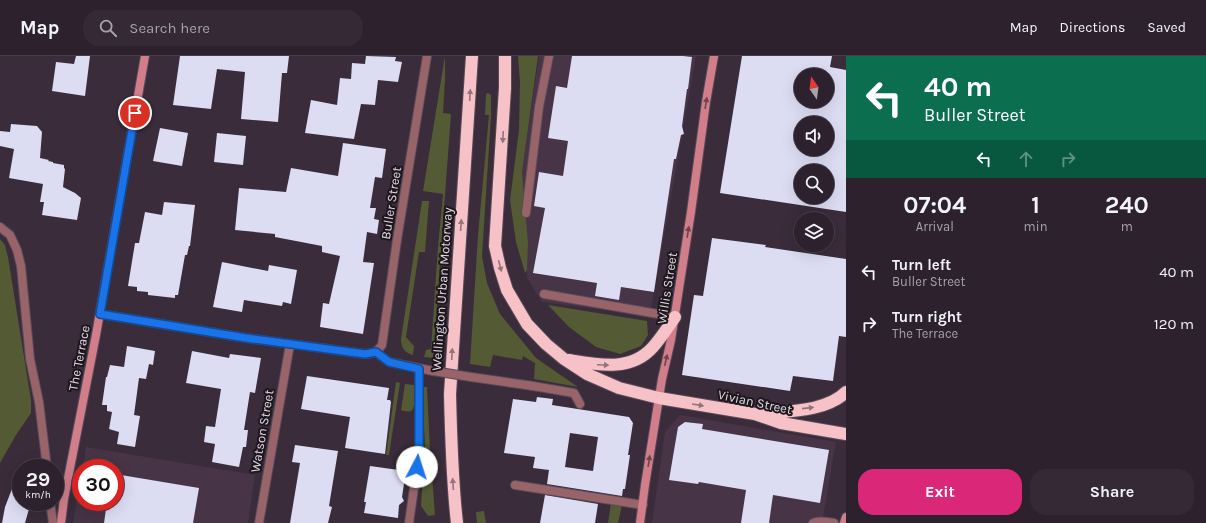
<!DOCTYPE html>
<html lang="en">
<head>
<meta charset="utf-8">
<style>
	body { margin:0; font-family:Karla,sans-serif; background:#342934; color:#f1f3f6; height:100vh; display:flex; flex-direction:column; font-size:15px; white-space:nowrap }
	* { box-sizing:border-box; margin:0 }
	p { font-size:13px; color:#a6a3a9 }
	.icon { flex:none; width:22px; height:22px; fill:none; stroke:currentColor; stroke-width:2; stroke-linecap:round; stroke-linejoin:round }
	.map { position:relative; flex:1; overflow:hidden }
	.drawer { display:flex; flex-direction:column; background:#2c212c; width:360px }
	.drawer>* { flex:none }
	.hud { background:#0b6e4f; color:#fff; overflow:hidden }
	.needle { width:26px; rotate:346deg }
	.controls { position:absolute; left:794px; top:12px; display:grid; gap:8px }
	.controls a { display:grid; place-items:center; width:40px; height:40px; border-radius:50%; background:#2c212c; box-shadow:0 4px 16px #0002,0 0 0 1px #483e48; font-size:20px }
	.speed { position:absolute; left:12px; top:403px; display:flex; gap:8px; font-size:20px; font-weight:700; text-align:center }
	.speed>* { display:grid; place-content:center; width:52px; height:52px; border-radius:50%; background:#2c212c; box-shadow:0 4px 16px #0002,0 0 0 1px #483e48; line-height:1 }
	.speed small { font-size:10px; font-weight:400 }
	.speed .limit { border:6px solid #d22; background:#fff; color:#111 }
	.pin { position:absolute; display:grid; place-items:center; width:34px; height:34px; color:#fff; margin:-17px; border:2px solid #fff; border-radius:50%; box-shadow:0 1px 4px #0007 }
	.me { position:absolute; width:44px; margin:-22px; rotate:5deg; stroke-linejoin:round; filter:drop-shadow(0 0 3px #0008) }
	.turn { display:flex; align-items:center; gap:14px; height:84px; padding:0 12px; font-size:18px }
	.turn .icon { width:52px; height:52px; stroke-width:2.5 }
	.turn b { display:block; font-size:28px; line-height:34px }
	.lanes { display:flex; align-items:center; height:38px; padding:0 12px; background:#0003; justify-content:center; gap:20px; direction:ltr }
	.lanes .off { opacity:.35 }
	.eta { display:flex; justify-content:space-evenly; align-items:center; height:68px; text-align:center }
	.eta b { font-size:24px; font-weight:700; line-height:28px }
	.action { display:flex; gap:8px; margin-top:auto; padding:8px 12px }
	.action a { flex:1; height:46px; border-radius:16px; background:#db2777; color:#fff; font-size:16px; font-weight:700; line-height:46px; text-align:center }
	.action a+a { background:#342934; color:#f1f3f6 }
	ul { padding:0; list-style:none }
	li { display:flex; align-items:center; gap:12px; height:52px; padding:0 12px }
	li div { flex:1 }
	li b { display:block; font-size:15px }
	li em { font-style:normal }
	header { display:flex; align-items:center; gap:24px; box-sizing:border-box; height:56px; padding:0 20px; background:#2c212c; border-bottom:1px solid #483e48 }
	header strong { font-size:19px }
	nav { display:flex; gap:22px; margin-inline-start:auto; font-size:14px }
	.search { width:280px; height:36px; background:#342934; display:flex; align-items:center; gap:10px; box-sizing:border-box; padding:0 14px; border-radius:16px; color:#a6a3a9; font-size:15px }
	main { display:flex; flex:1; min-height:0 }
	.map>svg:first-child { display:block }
</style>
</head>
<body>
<header>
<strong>Map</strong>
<div class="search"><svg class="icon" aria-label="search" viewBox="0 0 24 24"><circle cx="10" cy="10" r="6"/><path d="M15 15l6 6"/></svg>Search here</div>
<nav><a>Map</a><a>Directions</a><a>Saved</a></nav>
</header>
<main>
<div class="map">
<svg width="846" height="467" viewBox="0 0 846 467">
	<rect width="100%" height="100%" fill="#3a2c3a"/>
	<path fill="#473447" d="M539,0H696L650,259L542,246L527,222L522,113Z
		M680,359L836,386L822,467H652L665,376Z
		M86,391L255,419L248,467H73L81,422V446H115V412H83Z"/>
	<path fill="#535a34" d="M445,0V24L443,57L451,58L433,302L424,301L426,294L431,293L438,191L443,138L423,135Z
		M518,0H538L522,116L528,187L527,214L525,217L516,186L510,144L519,74L520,26Z
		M488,37L491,39V60L482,200L487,227L500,258L536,302L578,331L534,323L535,307L523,300L522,304L493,299L490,311L470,308L478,179L489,59H485L486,38Z
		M422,145H429L425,196H419L406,281L414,290L413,299C405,297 401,292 401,283Z
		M0,183L5,189L8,201L31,344V357L16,379L0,407Z
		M548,249L647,265L648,279L641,290L620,298L596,291L569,271Z
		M396,326L400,327L389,399H386Z
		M405,328L414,329C414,335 416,353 411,355C408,356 403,355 401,354Z
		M422,331H427L430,394L435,459L428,460L421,450L425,391Z
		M611,447L622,449L618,467H608Z
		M484,455L486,467H477L476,456Z"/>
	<path fill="#dcdcf3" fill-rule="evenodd" d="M76,0H90L85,40L52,35L56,6L74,8Z
		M180,0H289L287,17H282L278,66L241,63L245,16L217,13L211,53L173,49Z
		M366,0L396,1L395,5L402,6L398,26L378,24L375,49L361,48L354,83L305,77L311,44L337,49L340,22L351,23L352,7L365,8Z
		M572,0H683L692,1L688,33H687L682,70L684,78L681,79L676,103H674L654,236L621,231L619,244L595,240L597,227L533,217L545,152L534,150L539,116L563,120L568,85L548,82L556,30L567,32Z
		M742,0H832L830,11L846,14V156L720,137ZM801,19H827V45H801ZM801,67H827V93H801ZM801,115H827V141H801Z
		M11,68L37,70L42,76L40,102L49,104L48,105L53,106V107L64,109V112L65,113L63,131L75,137L81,142L77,164L42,159L44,146H40L43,128L9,122L14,93L0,90V75L10,76Z
		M160,72L188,77L182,110L153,105Z
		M217,77L246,80L243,109L214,106Z
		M343,87L386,93L382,122L375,121L370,152H376L374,163L379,164L377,178L367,176L363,206L374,207L363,278L320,271L323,247L329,248L340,200L322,196V190L275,181V178L235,174L239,132L286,136L291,112L338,120Z
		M164,146L195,149L190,190H189L187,199H185L178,239H175V242L148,239V236L137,235V231L128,230L135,187H139L145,156L162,159Z
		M712,182L766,189L765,191L846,203V281L839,280L833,325L793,320L790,335L682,319L694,239L703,240Z
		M222,206L268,215L269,209L297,214L291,248L283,246L282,250L244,244L242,256L213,251Z
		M127,290L155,295L153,309L149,308L146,323L139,322L134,359L140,360L135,391L117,388L119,376L109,373L112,356L107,355V349H102L106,321H107L110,309L124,311Z
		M192,295L229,302L230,298L261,302L255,337L250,336L244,374H248L246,391H243L239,411L212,406L215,388L204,386L206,370L215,371L221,333L186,327Z
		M307,320L389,332L387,344H390L391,346L385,398L345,392L350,361L301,353Z
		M537,341L553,343L552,349L629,361L633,367L628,399H630L625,433H623L622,440L547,428L549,414L533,412L535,401L504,397L513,343L536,346ZM570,377L598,381L593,415L565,411Z
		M685,366L703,368L702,373L829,394L820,447L773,439L769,467H741L746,434L699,426L698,428L669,424L678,371Z
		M295,389L338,395L329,450L332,451L328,467H290L300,407L292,406Z
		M370,410L406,415L402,441L404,445L399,449L398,462L364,457L366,446H364Z
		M20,412L21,446H31L25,467H2L5,451Z
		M115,418L199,432L193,467H104L107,446H115Z
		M545,439L598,448L595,467H540Z"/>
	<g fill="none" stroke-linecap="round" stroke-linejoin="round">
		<g stroke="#584b58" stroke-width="10">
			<path id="lane" d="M526,157L539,51L549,0
				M0,171L10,179L17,194L21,210L30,303L39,346L47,412
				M544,238L675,261
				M533,330L574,337L580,348
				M515,429L643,449
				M50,446L53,467
				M813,467C819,464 827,466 834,467"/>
		</g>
		<g stroke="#584b58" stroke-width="10">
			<path id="street" d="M100,258L246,282L365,298C373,298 377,296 382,289L397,184L427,0
				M376,296L389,306L433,315
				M471,321L533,330
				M259,467L290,288
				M409,467L419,397V313"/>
		</g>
		<g stroke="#584b58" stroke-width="10">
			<path id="secondary" d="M61,467L64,443L96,279L145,0
				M640,467L645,429L662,323L671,284L691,156L706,46L714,0
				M844,467L846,461"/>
		</g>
		<g stroke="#584b58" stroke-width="14">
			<path id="highway" d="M505,0V32L495,190L500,212L507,234L527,268L546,288L564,303L587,318L619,332L659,342L755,358L781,367L846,378
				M569,304C598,309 631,316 653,291C661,282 668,271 675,261
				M760,358C787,355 826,356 846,336
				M457,467C452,424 451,381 450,338L472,0"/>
		</g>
		<use href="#lane" stroke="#98646a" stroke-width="8"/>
		<use href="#street" stroke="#98646a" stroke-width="8"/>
		<use href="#secondary" stroke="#d17e8a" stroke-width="8"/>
		<use href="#highway" stroke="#f6c1c7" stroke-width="12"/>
		<g stroke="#584b58" stroke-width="10" stroke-linecap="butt">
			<path id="street-bridge" d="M433,315L471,321"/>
		</g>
		<use href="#street-bridge" stroke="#98646a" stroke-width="8"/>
	</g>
	<defs><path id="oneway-solid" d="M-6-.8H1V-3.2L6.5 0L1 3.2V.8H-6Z"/></defs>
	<g fill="#94747a">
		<use href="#oneway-solid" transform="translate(470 39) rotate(-87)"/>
		<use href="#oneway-solid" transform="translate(503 81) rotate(93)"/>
		<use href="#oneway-solid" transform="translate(461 169) rotate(-86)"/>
		<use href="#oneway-solid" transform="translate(500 210) rotate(76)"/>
		<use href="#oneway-solid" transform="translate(452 298) rotate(-87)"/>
		<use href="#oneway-solid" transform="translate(603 309) rotate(3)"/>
		<use href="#oneway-solid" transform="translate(698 349) rotate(9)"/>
		<use href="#oneway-solid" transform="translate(808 352) rotate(-6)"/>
		<use href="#oneway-solid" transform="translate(453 428) rotate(-94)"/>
	</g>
	<g fill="#6e454e">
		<use href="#oneway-solid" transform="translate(706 47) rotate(-81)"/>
		<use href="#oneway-solid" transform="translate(688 176) rotate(-81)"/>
		<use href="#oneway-solid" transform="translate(666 304) rotate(-77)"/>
		<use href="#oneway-solid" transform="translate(649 405) rotate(-81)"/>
	</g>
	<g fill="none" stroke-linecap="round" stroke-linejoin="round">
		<g stroke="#114b97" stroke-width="10">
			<path id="route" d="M135,57L100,258L246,282L365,298L376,296L389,306L419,313V397L417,411"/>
		</g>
		<use href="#route" stroke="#1a73e8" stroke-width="7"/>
	</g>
	<g text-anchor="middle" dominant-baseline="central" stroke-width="4" stroke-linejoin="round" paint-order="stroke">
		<g font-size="13" fill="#e0d7e0" stroke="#1d171d">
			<text transform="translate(391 147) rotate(-81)">Buller Street</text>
			<text transform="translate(667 232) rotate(-81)">Willis Street</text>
			<text transform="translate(442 233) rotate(-86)">Wellington Urban Motorway</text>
			<text transform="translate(79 302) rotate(-79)">The Terrace</text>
			<text transform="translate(755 346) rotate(12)">Vivian Street</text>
			<text transform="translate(262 375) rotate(-80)">Watson Street</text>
		</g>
	</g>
</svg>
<div class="controls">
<a><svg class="needle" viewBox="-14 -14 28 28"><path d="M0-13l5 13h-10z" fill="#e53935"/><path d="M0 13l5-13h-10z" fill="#a6a3a9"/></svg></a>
<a><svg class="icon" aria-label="sound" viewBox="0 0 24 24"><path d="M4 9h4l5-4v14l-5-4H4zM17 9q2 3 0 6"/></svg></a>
<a><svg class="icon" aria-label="search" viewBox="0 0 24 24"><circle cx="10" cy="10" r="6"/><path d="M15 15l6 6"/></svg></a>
<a><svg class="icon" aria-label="layers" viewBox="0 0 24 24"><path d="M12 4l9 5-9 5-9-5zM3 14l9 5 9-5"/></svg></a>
</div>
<div class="speed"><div>29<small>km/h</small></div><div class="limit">30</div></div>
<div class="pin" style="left:135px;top:57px;background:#d93025"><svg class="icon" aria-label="arrive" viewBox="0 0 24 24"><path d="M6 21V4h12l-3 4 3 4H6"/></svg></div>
<svg class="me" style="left:417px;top:411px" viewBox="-20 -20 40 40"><circle r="19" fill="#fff"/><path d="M0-13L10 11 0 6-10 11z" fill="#1a73e8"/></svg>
</div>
<section class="drawer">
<div class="hud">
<div class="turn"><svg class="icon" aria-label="left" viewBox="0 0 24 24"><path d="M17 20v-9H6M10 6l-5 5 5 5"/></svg><div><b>40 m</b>Buller Street</div></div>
<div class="lanes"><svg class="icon" aria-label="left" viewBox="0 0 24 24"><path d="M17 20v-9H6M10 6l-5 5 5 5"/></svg><svg class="icon off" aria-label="ahead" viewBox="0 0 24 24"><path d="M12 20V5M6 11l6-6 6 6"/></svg><svg class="icon off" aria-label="right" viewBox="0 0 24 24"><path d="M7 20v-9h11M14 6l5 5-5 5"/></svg></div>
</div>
<div class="eta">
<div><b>07:04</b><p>Arrival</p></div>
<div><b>1</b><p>min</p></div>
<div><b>240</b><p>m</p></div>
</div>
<ul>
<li><svg class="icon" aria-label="left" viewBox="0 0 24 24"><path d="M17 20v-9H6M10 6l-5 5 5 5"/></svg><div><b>Turn left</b><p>Buller Street</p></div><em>40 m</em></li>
<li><svg class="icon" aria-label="right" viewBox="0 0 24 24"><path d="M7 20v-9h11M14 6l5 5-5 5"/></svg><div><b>Turn right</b><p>The Terrace</p></div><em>120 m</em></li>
</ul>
<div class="action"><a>Exit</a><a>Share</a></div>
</section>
</main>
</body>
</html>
